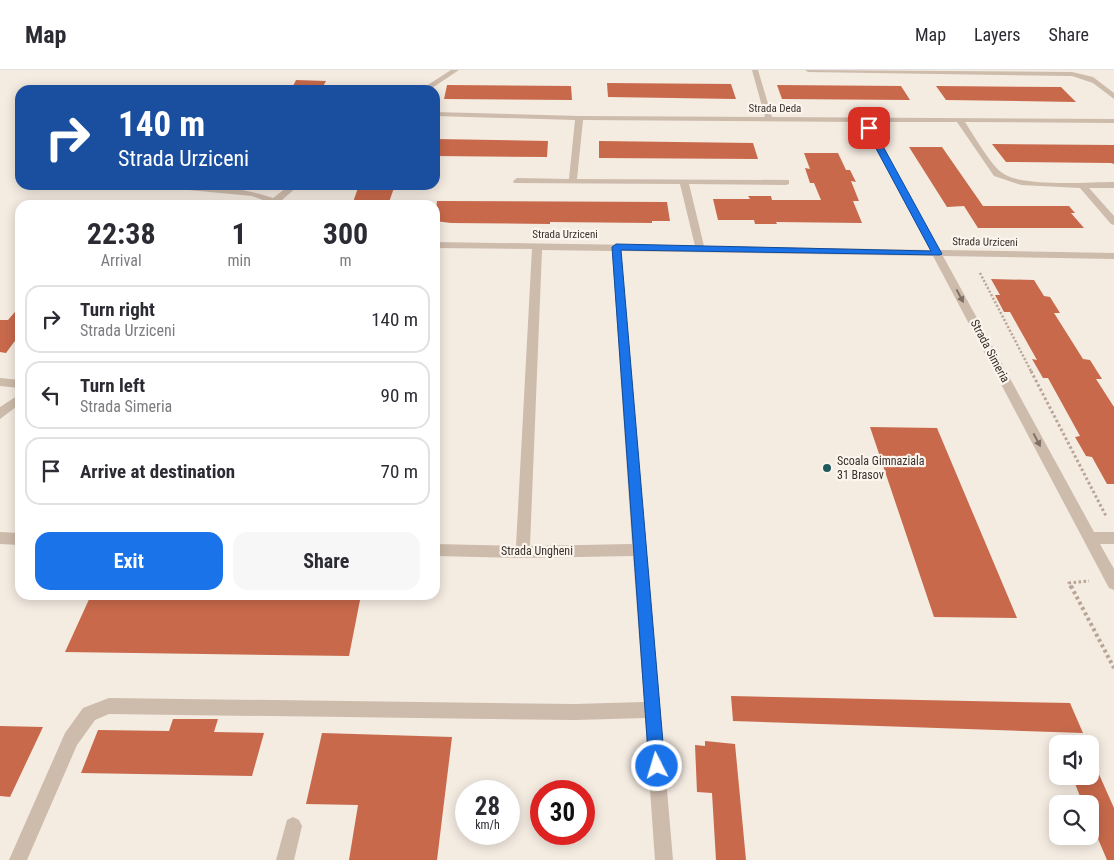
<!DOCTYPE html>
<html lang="en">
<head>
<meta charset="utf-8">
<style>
	body { margin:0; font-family:"Roboto Condensed",sans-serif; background:#f7f7f7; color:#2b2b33; height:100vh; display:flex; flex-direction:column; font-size:19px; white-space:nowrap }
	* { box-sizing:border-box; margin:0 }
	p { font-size:16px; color:#7c7c81 }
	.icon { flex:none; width:28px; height:28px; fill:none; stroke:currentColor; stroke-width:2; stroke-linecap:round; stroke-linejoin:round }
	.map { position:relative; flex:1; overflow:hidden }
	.details { position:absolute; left:15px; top:130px; width:425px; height:400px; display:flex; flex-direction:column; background:#fff; border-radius:15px; box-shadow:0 2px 12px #0003 }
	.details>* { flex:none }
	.top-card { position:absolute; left:15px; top:15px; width:425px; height:105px; border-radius:15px; box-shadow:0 2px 12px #0003; background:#1a4fa0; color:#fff; overflow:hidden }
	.controls { position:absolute; left:1049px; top:665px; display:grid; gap:10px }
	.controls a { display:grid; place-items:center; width:50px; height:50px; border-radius:10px; background:#fff; box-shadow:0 2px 12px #0003; font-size:25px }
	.speed { position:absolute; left:455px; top:710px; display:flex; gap:10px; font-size:25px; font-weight:700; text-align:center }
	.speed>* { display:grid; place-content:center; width:65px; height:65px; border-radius:50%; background:#fff; box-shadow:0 2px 12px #0003; line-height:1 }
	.speed small { font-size:12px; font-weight:400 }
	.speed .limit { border:8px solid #d22; background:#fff; color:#111 }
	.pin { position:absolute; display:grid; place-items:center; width:42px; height:42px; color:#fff; margin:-21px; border-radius:10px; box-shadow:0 2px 8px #0006 }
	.me { position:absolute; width:55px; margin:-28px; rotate:355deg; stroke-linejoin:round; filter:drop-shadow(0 0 4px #0008) }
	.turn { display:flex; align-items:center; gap:18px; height:105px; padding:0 20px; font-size:22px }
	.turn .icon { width:65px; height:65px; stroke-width:2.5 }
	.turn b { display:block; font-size:35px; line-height:42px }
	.eta { display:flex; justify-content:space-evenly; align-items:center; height:85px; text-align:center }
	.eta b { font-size:30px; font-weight:700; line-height:35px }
	.button { display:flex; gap:10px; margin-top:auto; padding:10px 20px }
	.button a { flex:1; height:58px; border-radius:15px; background:#1a73e8; color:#fff; font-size:20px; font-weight:700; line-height:58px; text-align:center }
	.button a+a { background:#f7f7f7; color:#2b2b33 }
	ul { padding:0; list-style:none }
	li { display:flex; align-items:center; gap:15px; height:68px; margin:0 10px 8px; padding:0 10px; border:2px solid #e1e1e2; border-radius:15px }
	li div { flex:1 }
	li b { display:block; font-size:19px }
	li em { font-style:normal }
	header { display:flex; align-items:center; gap:30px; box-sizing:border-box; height:70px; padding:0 25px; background:#fff; border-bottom:1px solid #e1e1e2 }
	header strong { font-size:24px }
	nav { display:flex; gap:28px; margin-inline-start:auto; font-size:18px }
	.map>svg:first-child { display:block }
</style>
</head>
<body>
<header>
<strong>Map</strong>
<nav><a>Map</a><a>Layers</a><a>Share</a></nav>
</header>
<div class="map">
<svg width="1114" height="790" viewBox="0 0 1114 790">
	<rect width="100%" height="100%" fill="#f4ebe1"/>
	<path fill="#c8694b" d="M296,10L326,11L321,20H291Z
		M607,13L731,14L736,29L608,27Z
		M447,15L571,16L572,30L444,29Z
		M777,15L901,16L910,30L782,29Z
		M936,16L1061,17L1076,32L946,30Z
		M435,69L548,71L547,87L435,86Z
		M599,71L753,73L758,89L599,88Z
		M992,74L1114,75V94L1111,93L1006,92Z
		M909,77H942L983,136H1069L1075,143H1071L1084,158H978L964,136L947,137Z
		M804,83H838L846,100H850L856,112L851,111L859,131H853L862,153L776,152L777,154H755L754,150H718L713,129H750L748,126H771L772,130H821L814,113H810L805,98L810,99Z
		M359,115H395L388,135H352Z
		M437,131L667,132L670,151H652V153L550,152V154L451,153L435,151Z
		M991,209L1034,210L1044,226L1050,227L1060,243H1054L1083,289L1090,290L1102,309H1096L1114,337V414H1107L1092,387L1086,386L1075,367L1080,366L1048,308H1043L1032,289L1037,290L1010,242H1004L995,225H1000Z
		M20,236V264L6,283L0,282V250H8Z
		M870,357L937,358L1017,548L934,547Z
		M91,525H361L349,586L65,582Z
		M731,626L1070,633L1083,663L733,651Z
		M173,649H218L214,662L264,663L252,706L81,703L98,660L169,661Z
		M0,656L43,657L10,727L0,726Z
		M322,663L452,667L437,790H349L358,735L306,734Z
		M705,671L735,674L746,790H716L712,723L697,722L695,675L705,676Z
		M1090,684L1114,738V790H1107L1090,750V734H1083L1072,706H1090Z"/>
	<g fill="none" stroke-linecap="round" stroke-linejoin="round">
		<path stroke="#b9a596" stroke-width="2.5" stroke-dasharray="2 2" stroke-linecap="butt" d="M980,203L1032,303"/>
		<path stroke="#b9a596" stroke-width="3" stroke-dasharray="2.5 2.5" stroke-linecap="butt" d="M1031,301L1106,446
			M1071,518L1069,513L1089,511"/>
		<path stroke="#b9a596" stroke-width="4" stroke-dasharray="3 3" stroke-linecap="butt" d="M1071,516L1114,598"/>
		<path fill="#cdbbac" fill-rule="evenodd" d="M451,0H459L429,20H420Z
			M752,0H758L772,47L1114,49V53L965,52C972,63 992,96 1001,102C1020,118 1088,112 1114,112V118H1089L1114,146V155L1111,154L1080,118L1021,115L994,106L957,52H869L940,180L1114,183V189L943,186L1094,462H1114V474H1100L1114,499V520L1109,518L933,186L621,181L673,790H655L645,648L575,650L109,644L95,650L77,675L27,790H9L65,663L83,638L109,628L575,634L644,632L633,486L523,488L435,486V474L516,476L532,179L435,178V172L695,176L680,114L514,113L513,111L517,108L569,109L575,50L435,46V42L579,46L765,47ZM583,50L862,52L930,180L704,176L689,114L786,115L789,114V110L577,109ZM542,180L612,181L632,474L530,476Z
			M805,0L1072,2L1093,7L1114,23V29L1093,13L1072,6L808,2Z
			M164,115C200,115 239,116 273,128L290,115H299L281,131L289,135H266L268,132L252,126L168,118Z
			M0,308L20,310V318L0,316Z
			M20,324V334L0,349V337Z
			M0,462L20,463V475L0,474Z
			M293,747L299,750L302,756L294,790H276L287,750Z"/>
	</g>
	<defs><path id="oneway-solid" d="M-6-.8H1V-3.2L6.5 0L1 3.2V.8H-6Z" transform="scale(1.25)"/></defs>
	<g fill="#7d6f65">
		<use href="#oneway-solid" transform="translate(960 226) rotate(62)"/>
		<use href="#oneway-solid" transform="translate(1037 370) rotate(62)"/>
	</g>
	<path fill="#1a73e8" stroke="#114b97" d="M869,56L873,58L942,184L940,185L621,180L665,696L662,702L657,704L652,702L649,696L612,177L616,174L931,181L865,58Z"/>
	<circle fill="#1f5a5e" stroke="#fbf5ee" stroke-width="2" cx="827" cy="398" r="5"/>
	<g text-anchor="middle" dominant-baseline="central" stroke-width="4.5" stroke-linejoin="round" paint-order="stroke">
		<g font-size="11" fill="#3b302b" stroke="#fbf5ee">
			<text x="775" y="38">Strada Deda</text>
			<text x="565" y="164">Strada Urziceni</text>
			<text transform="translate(985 172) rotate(1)">Strada Urziceni</text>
		</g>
		<g font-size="12" fill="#3b302b" stroke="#fbf5ee">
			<text transform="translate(990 281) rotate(62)">Strada Simeria</text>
			<text x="537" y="481">Strada Ungheni</text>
		</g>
		<g font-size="12" fill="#3b302b" stroke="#fbf5ee" text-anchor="start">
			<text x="837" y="391">Scoala Gimnaziala<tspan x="837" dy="14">31 Brasov</tspan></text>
		</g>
	</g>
</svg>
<div class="controls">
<a><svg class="icon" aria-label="sound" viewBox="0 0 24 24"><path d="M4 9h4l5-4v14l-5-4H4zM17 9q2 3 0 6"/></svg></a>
<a><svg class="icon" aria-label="search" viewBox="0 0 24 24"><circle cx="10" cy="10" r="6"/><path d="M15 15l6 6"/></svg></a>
</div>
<div class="speed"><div>28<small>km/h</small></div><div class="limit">30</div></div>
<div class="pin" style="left:869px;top:58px;background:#d93025"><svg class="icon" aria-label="arrive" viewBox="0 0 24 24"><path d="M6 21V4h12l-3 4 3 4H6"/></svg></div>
<svg class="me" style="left:657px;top:696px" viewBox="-20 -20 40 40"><circle r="17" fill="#1a73e8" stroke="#fff" stroke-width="3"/><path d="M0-11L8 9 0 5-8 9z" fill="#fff"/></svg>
<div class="top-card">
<div class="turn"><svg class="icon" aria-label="right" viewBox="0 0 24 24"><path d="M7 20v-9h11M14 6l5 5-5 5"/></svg><div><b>140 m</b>Strada Urziceni</div></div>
</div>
<section class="details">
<div class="eta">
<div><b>22:38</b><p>Arrival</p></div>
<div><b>1</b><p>min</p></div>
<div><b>300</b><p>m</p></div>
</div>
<ul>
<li><svg class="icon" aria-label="right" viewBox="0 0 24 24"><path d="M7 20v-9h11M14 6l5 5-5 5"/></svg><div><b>Turn right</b><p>Strada Urziceni</p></div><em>140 m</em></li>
<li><svg class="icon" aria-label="left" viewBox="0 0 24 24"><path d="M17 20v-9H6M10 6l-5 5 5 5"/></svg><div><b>Turn left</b><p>Strada Simeria</p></div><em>90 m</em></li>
<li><svg class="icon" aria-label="arrive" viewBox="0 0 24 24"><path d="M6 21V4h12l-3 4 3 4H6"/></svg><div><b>Arrive at destination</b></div><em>70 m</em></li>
</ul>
<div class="button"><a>Exit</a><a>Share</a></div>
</section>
</div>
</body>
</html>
